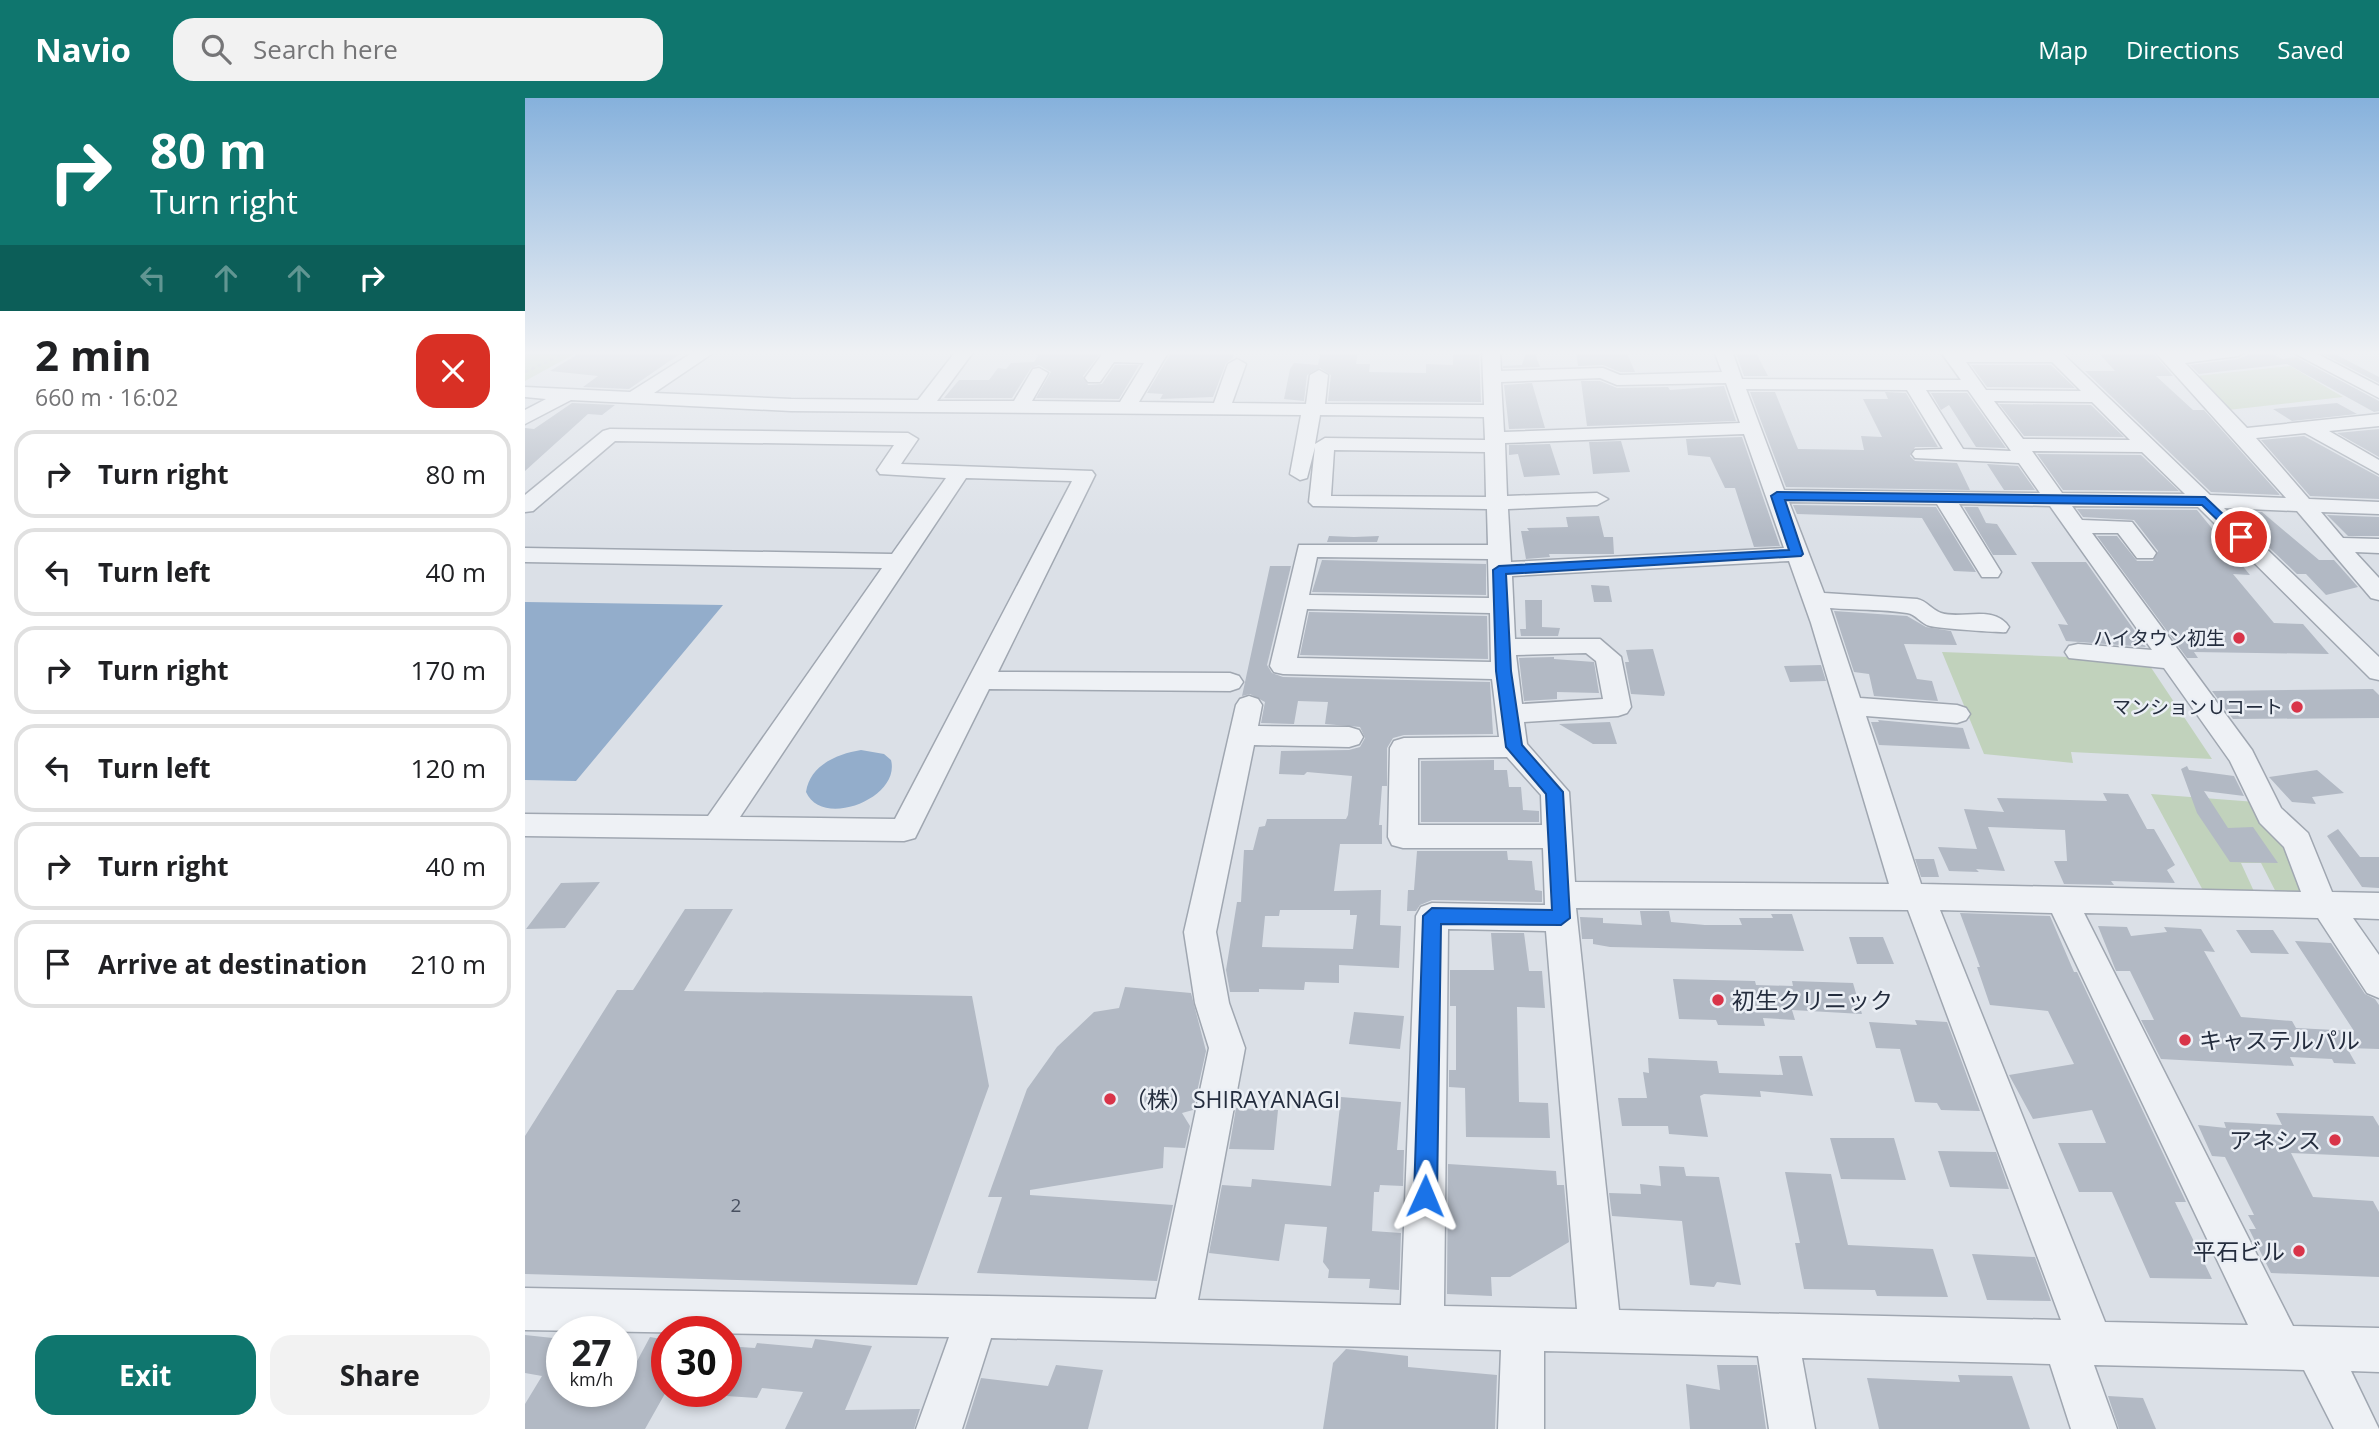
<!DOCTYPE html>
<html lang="en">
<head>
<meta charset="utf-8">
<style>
	body { margin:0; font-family:"Open Sans","Noto Sans JP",sans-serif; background:#f2f2f2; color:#202124; height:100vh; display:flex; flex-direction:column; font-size:26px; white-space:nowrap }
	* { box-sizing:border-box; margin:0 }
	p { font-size:23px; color:#757577 }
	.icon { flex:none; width:38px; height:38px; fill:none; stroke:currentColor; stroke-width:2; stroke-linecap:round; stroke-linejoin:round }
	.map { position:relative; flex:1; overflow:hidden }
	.details { display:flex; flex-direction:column; background:#fff; width:525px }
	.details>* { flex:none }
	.banner { background:#0f766e; color:#fff; overflow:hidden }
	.speed { position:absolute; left:21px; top:1218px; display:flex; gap:14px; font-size:35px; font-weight:700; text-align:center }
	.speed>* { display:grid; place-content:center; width:91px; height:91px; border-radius:50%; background:#fff; box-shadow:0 4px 10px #0003; line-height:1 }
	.speed small { font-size:18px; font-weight:400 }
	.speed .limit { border:10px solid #d22; background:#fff; color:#111 }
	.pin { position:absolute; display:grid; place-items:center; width:60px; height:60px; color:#fff; margin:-30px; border:4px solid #fff; border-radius:50%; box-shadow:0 2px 7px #0007 }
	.me { position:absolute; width:77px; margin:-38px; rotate:1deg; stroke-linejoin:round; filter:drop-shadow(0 0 5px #0008) }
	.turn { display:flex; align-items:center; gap:24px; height:147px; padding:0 35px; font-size:32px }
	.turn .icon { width:91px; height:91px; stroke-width:2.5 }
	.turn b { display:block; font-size:49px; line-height:60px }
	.lanes { display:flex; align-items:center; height:66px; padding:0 35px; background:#0003; justify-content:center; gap:35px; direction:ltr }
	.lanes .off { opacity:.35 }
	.round { display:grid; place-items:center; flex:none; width:74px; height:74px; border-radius:21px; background:#f2f2f2 }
	.headline { display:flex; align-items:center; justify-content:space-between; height:119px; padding:0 35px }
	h1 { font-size:42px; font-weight:700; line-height:52px }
	.cta { display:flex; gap:14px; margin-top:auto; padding:14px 35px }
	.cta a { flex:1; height:80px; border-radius:21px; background:#0f766e; color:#fff; font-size:28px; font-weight:700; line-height:80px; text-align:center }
	.cta a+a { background:#f2f2f2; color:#202124 }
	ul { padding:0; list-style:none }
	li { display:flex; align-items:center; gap:21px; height:88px; margin:0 14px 10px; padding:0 21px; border:4px solid #e0e0e0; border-radius:21px }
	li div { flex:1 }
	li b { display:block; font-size:26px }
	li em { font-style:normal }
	header { display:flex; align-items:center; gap:42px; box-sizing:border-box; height:98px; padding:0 35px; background:#0f766e; color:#fff }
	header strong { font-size:33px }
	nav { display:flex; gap:38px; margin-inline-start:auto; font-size:24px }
	.search { width:490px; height:63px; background:#f2f2f2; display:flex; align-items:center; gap:18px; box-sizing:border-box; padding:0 24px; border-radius:21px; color:#757577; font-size:26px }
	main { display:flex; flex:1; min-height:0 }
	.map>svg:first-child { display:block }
</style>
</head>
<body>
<header>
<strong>Navio</strong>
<div class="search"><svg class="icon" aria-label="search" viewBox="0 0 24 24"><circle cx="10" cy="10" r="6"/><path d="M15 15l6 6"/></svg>Search here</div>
<nav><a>Map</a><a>Directions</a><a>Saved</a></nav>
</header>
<main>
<section class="details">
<div class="banner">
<div class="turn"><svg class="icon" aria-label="right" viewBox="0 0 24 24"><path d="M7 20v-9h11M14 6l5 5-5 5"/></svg><div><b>80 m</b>Turn right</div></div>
<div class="lanes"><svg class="icon off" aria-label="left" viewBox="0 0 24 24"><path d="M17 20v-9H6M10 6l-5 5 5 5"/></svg><svg class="icon off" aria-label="ahead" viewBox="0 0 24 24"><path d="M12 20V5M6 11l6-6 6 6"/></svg><svg class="icon off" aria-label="ahead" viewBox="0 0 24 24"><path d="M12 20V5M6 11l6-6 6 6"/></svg><svg class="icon" aria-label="right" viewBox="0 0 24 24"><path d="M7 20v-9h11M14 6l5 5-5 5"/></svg></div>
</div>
<div class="headline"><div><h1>2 min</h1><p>660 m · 16:02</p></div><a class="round" style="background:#d93025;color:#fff"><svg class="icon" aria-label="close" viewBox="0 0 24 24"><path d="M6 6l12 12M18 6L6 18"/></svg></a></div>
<ul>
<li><svg class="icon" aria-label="right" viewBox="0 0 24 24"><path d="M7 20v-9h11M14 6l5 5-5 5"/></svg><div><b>Turn right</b></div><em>80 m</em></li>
<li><svg class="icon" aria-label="left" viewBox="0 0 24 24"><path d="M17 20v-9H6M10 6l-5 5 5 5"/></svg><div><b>Turn left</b></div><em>40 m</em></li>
<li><svg class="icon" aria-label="right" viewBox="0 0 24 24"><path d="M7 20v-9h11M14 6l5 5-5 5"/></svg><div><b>Turn right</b></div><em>170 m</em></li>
<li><svg class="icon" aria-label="left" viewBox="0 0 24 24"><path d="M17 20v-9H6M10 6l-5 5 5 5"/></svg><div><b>Turn left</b></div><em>120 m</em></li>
<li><svg class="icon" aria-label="right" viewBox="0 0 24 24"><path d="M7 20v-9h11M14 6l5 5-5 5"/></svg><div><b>Turn right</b></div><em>40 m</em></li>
<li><svg class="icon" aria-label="arrive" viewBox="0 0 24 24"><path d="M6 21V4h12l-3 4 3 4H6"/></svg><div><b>Arrive at destination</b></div><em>210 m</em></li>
</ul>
<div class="cta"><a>Exit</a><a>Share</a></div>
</section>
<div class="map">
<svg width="1854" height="1331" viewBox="0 0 1854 1331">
	<rect width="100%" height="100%" fill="#dbe0e7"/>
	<path fill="#c1d2bc" d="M0,253H55L0,283Z
		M1765,268L1818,299L1703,312L1671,278Z
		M1417,554L1621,562L1687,661L1546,654L1548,665L1459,656Z
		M1626,696L1731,704L1765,742L1785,800H1754L1736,765H1716L1732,800L1681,798Z"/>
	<path fill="#93adcb" d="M0,504L198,507L51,683L0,682Z
		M336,652L359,656L366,662C376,700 297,731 281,694C285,667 312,656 336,652Z"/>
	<path fill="#b2b9c4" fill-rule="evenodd" d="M58,253H159L104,291L58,289L73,278L25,273Z
		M516,253H577L558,278L563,287L577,286L590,267H614L594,301L511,300L526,274L514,267L506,270L487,300H419L434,282H464L473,270L481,271L486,265L509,264Z
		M647,253H710L708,260L701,265L688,299L635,301L638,296L622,295Z
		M809,253H833L831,266H845L844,274L901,275V266L928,267V253H954L956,304L803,303L806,277L795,270L782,277L779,303L759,301L765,271L769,265L793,267L795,256H809Z
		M1001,253H1009L1015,269L978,270V268L997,267Z
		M1051,253H1101L1110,274H1095L1078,267L1053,268Z
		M1572,253H1626L1648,278H1631L1668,312H1679L1755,397L1686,394L1560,273H1590Z
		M1734,253H1742L1757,261L1771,259L1854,303V313L1849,314L1762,266L1674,276L1665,267L1713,261Z
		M1211,255H1231L1243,278H1219Z
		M1808,255L1854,279V285L1798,256Z
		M1446,267H1526L1550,290L1462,289Z
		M1056,283H1075L1092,290L1143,289L1145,292L1199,288L1211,323L1062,328Z
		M1007,285L1020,330L984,331L979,287Z
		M1225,294H1250L1273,351L1339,352L1336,338L1357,339L1338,301H1363L1360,294L1381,295L1413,349H1390L1385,358L1390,363L1432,365L1445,392L1261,389Z
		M1406,295H1442L1481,350L1451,349L1424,307L1416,312Z
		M47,305L90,307L77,317L63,316L0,373V330L9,331Z
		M1812,305L1832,316L1767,323L1748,311Z
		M1474,306L1566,307L1599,339L1499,338Z
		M1854,331V359L1812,335Z
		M1779,338L1854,379V401L1785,398L1736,342Z
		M1217,339L1255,448L1229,449L1210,390H1200L1185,359L1163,357L1161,341Z
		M1096,343L1105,374L1068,376L1064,344Z
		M1025,346L1035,377L999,379L993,356L984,357V347Z
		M1512,356L1616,357L1654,393L1538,392Z
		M1462,366L1493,368L1510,392H1479Z
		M1268,407L1411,409L1451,474L1429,473L1397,420L1272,416Z
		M1439,409H1453L1461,425L1472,426L1492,457H1468Z
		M1552,411L1672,412L1725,477L1708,476L1749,525L1778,526L1804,556L1669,554L1673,560H1662L1572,438H1592L1612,463H1628L1633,453L1609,422L1558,419Z
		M1706,413L1737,414L1794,462H1809L1833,489L1801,497L1781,476H1772Z
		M1802,417L1854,419V438H1823Z
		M1074,418L1079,439H1088L1089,456H1024L1025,459L1001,461L996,433H1004L1002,430L1043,429L1041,419Z
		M804,438L829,439L854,438L852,444H802Z
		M797,462L961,466V497L787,494Z
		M1506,464H1561L1621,549L1541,543L1533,526L1543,527Z
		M745,468H766L742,567L747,575L758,579L965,584L968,636L879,637L868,640L862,650V688H857L854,727H857V746H815L809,793L856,792L855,827L876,828L874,870L814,867V885L780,884L779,892L734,891V894H705L701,872L712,804H716L719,752H728L734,729L740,728L742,721H821L823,717L827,678L782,674L779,677L754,676L756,653L824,652L835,649L840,640L835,629L800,626L803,604L773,603L769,626L736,625L740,604L725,596L717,598ZM755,812H825V817H832L828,851L737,849L740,818H754Z
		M1066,487L1084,488L1087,504H1069Z
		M1000,502H1017V529L1035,530L1033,538H996L995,531H1001Z
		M1309,513L1382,518L1401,529L1426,533L1432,547L1379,546L1392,581L1407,583L1413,603L1349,598L1344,576L1329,574Z
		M784,514L962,518L963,561L775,557Z
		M1128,551L1140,595L1139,598L1106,596L1100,564H1104L1101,552Z
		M1029,559V561L1069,564L1074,595L1032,594V601L999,603L994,560Z
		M1296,567L1301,583L1265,584L1259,568Z
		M1848,591L1854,597V620L1708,621L1687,593Z
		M1353,622L1438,630L1445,651L1354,647L1346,624H1354Z
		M1085,624L1092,646H1068L1034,626Z
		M969,662V672H982L984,689H996L998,712L1014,713V724H896V663Z
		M1662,668L1664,672L1709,678L1719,698L1679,693L1703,730L1728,729L1753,765L1705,764L1672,715L1656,671Z
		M1792,672L1819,695L1787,699L1791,706L1767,704L1744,679Z
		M1578,695L1603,696L1622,731H1629L1650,767L1642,772L1650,785L1586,783L1589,787L1539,786L1529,763H1542L1540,732L1463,729L1480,773L1451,771L1454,774L1424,773L1413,749L1452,751L1439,711L1479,714L1472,700L1582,703Z
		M1813,731L1835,759H1854V790L1837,789L1802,738Z
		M892,753H982L983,762L1007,763L1010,792L1017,793V804L907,802L895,807L891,813H882L883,792H889Z
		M1390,761H1409L1414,779H1396Z
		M75,784L40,830L1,831L36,785Z
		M160,811H208L159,893L447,898L464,988L392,1187L0,1176V1038L92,892H108Z
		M1115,813H1144L1146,824L1180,827H1217L1214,820H1248L1246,816H1267L1279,853L1085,849L1068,846V841H1057L1055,819L1078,820V825L1117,827Z
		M1435,815L1525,818L1549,874H1552L1661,1104H1650L1687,1181L1625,1180L1587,1094H1554L1533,1045H1581L1567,1012L1508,1021L1484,977L1549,966L1523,913L1465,907L1452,869H1455Z
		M1573,828L1602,829L1606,838L1642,834L1639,829L1676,831L1690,854L1679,853L1716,919L1767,923L1771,930L1829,933L1770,843L1806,845L1840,896L1850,901L1854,907V951L1822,950L1831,966L1809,965L1807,961L1765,959L1769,968L1636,961L1616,922H1629L1605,873H1591Z
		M1711,832H1748L1764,856L1726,855Z
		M966,835H999L1004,873H1017L1020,910L992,909L994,1004L1023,1005L1025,1040L941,1039L940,990L924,989V972H931V908H925V872H969Z
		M1324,839H1358L1369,866H1332Z
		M1148,881L1230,883L1231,887L1268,888L1267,883L1328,885L1337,916L1267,912L1270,922L1238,920L1240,928L1193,927L1191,922L1154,921Z
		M600,889L666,895L681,953L668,1012L657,1015L665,1028L660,1050L639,1049L638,1070L505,1092V1097L648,1107L632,1183L452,1175L477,1099H463L502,991L532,949L569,914L594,910Z
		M829,914L879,918L875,951L824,946Z
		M1390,922L1422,924L1455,1013L1416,1012L1412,1005L1390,1004L1375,951L1351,950L1344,924L1392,927Z
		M1254,958H1277L1288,998L1235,993L1236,999L1179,996L1175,998L1183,1039L1144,1036L1143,1028H1097L1093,1000H1122L1118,974L1124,975L1123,960L1192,963L1194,975L1258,977Z
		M816,999L876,1004L872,1052H879L878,1088L855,1087L854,1094H849L847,1133L876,1135L874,1192L844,1190L845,1181L803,1180L804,1172L798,1164L802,1129L760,1126L754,1163L684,1155L697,1087L726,1089L727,1081L806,1088Z
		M711,1010L753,1012L749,1052L704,1051Z
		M1751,1015L1848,1018L1854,1028V1059L1766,1055L1788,1099L1848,1103L1854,1114V1179L1746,1175L1724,1131H1731L1723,1117H1729L1700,1059L1687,1058L1673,1027L1701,1030L1699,1024L1757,1027Z
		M1305,1040H1369L1381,1082L1316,1081Z
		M1413,1053L1471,1054L1484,1091L1425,1089Z
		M923,1066L1031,1073L1032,1087H1039L1044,1144L985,1179H966L967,1198L922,1196Z
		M1134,1068L1159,1069L1161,1078L1194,1079L1216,1187L1192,1184L1189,1189L1165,1187L1157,1123L1087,1118L1084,1095L1116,1096L1115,1086L1136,1088Z
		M1260,1074L1306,1076L1323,1147L1408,1151L1423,1199L1352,1198L1350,1192L1279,1191L1270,1145H1275Z
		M1447,1156L1510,1159L1526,1203L1462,1202Z
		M0,1237L37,1241V1293H96L125,1239L142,1242V1292L120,1331H0V1306L17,1278L0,1275Z
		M290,1241L347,1248L320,1312L395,1311L389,1331H260L278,1294L237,1290L232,1300L201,1298V1248L230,1250L232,1245L287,1250Z
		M821,1251L883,1258V1269L972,1277L970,1331H798L808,1265Z
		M531,1267L578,1272L563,1331H440L456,1280L523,1288Z
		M1192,1267H1232L1241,1331H1165L1161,1286L1195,1292Z
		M1433,1277L1487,1278L1505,1331H1354L1342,1280L1435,1284Z
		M1583,1298L1618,1300L1631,1331H1594Z"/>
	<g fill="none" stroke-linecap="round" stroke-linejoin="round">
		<g stroke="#a0a7b1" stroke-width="3">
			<path id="minor" d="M170,253H191L129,295L266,301L393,302L431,253H449L412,303H489L508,271L514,270L523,275L507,303L595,304L619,265L589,264L575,284H563L560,280L578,255L644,253L614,304L689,305L703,266L712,261L721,266L707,305L781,306L785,277L794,272L803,277L800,306L959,307L957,253H975L976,273L1078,270L1095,277L1197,274L1189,253H1207L1217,281L1436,282L1415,253H1535L1685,397L1761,400L1629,253H1648L1651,256L1722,253L1713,258L1660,265L1722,330L1854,316V328L1804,333L1854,362V376L1780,335L1731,340L1784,401L1854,404V416L1796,414L1818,440L1854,441V455L1830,454L1854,480V502L1846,500L1772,413L1699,410L1854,559V582L1845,580L1673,409L1547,408L1557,422L1607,424L1631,455L1628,460H1612L1593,435H1567L1727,652L1756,710L1783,735L1807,794L1854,795V821L1828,820L1854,857V900L1842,895L1793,820L1559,815L1768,1228L1854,1230V1274L1826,1273L1854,1331H1809L1779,1272L1569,1267L1592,1331H1546L1525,1266L1277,1260L1290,1331H1244L1233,1258L1019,1253V1331H973L976,1252L466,1240L437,1331H391L424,1239L0,1232V1190L631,1201L684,950L670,905L659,834L711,607L715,601L724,598L733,601L737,607L733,628L824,629L834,632L838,639L834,646L824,649L729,647L691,834L704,905L720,950L673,1202L876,1207L891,818L896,809L907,805L1020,807L1018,750H878L867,747L863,739L865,650L869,643L879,640L974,639L967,581L758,576L749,574L745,568L774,447H963L962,411L788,408L784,404L790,349L782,380L775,382L765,376L776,317L266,313L46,302L0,326V312L21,301L0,299V289L105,294ZM1441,264H1527L1556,293L1461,292ZM1075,280L1092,287L1201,285L1215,325L979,334L976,284ZM1221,291L1382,292L1418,351L1390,352L1387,356L1390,360L1494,365L1515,395L1259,392ZM1401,292H1443L1486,353L1438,351ZM1469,303L1567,304L1605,342L1498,341ZM795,317L959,319L960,342L800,340L790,346ZM1219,336L1259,450L986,464L983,411L1072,407L1083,401L1072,395L982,398L980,345ZM809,352L960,354L961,399L806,398ZM1507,353L1617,354L1660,396L1537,395ZM1264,404L1412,406L1457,479H1473L1476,474L1434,406L1525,408L1627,552L1553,546L1544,548L1540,554L1544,560L1639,570L1705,663L1735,725L1759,749L1776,794L1396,786L1341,618L1432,625L1441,622L1445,616L1441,610L1432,607L1335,600L1305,510C1330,512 1357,511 1382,515C1391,516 1396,526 1405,528C1411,530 1477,535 1481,534L1484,529C1469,506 1437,522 1416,515C1407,512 1402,503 1392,501L1299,495ZM792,459L963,461L964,500L784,497ZM1264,463L1286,525L1364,786L1050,784L1044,694L1002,646L999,624L1093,618L1102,615L1106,609L1096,559L1075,541H990L987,478ZM782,511L965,515L966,564L772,560ZM1061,555L1071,563L1078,601L997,606L991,557ZM982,659L1016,697L1017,727H893V660ZM1051,810L1383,812L1536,1222L1094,1212ZM1415,812L1527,815L1723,1227L1580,1224ZM923,831L1021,833L1052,1211L919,1208Z
				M1765,253H1787L1854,288V300Z
				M85,331L383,335L393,341L376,366L567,373L570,377L473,574L705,575L714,578L718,584L714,590L705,593L464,591L390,740L379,743L0,738V716L183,718L357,470L0,464V450L367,456L421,380L355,376L352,372L369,347L90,343L8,413L0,414V397L78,333ZM441,380L547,383L370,721L215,719Z"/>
		</g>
		<path stroke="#b9bec5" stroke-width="2.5" stroke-dasharray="3.5 3.5" stroke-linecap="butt" d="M0,274L45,253"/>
		<use href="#minor" fill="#eef1f5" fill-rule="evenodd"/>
	</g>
	<linearGradient id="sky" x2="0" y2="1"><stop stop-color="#86b1dc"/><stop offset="0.58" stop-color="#eff1f4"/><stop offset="1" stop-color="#eff1f4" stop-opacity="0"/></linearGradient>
	<rect width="1854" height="439" fill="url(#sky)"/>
	<path fill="#1a73e8" stroke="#114b97" stroke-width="2" d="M1252,394L1680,399L1722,439L1712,441L1677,407L1260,402L1278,456L1276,458L981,476L986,573L997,647L1038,694L1045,820L1036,827L916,826L912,1098L908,1106L900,1109L892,1106L889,1098L898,818L907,810L1027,812L1021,696L981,649L971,573L968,472L974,468L1264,452L1246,398Z"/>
	<g fill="#d93449" stroke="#ebeff5" stroke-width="2.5">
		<circle cx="1714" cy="540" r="7"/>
		<circle cx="1772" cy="609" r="7"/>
		<circle cx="1193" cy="902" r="7"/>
		<circle cx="1660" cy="942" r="7"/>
		<circle cx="585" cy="1001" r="7"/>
		<circle cx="1810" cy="1042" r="7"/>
		<circle cx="1774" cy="1153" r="7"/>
	</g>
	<g text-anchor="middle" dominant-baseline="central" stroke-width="5" stroke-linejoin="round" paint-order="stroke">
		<g font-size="19" fill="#242d3e" stroke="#ebeff5" text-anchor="end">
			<text x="1700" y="540">ハイタウン初生</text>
			<text x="1758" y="609">マンションＵコート</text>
		</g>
		<g font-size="19" fill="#485060">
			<text x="211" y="1107">2</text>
		</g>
		<g font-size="23" fill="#242d3e" stroke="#ebeff5" text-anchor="start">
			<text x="1207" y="902">初生クリニック</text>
			<text x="1674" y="942">キャステルパル</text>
			<text x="599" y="1001">（株）SHIRAYANAGI</text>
			<text x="1796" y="1042" text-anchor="end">アネシス</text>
			<text x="1760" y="1153" text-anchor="end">平石ビル</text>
		</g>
	</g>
</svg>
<div class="speed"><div>27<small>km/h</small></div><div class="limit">30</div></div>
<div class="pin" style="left:1716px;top:439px;background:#d93025"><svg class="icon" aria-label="arrive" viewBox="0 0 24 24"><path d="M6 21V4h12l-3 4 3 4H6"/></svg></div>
<svg class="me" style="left:900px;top:1098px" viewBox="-20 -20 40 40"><path d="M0-17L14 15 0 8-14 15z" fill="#1a73e8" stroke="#fff" stroke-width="4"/></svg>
</div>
</main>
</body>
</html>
